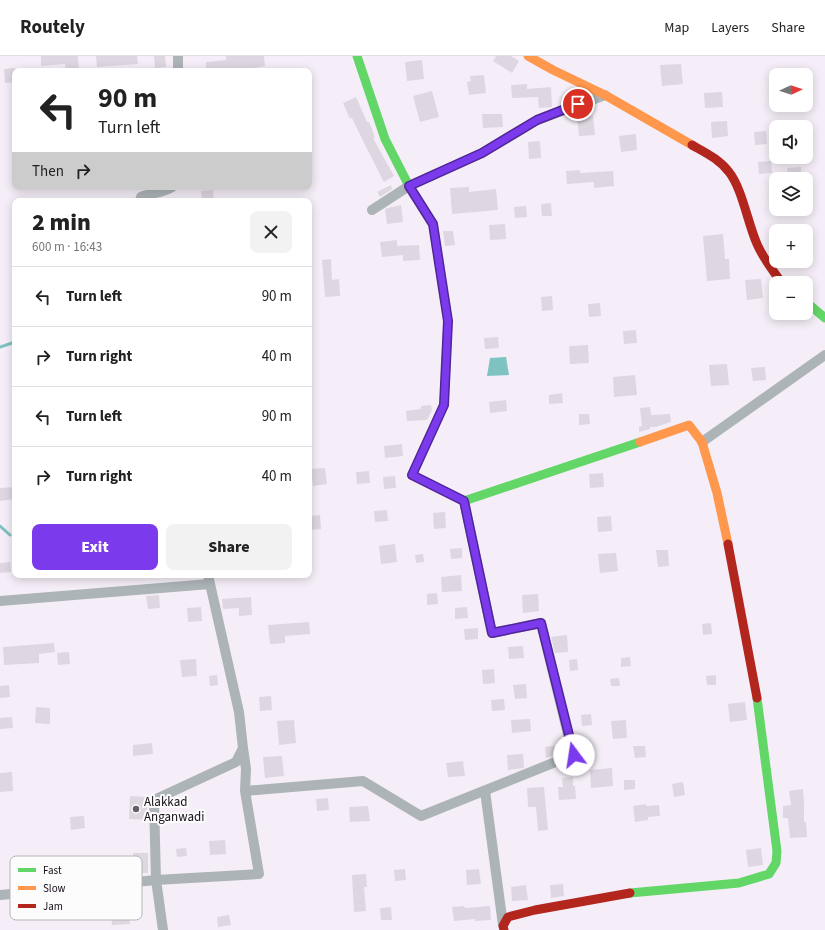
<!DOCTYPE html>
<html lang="en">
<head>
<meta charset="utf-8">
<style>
	body { margin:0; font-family:"Source Sans 3",sans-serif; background:#f2f2f2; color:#222; height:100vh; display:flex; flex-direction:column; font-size:15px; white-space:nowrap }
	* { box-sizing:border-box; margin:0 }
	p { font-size:13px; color:#767676 }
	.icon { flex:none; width:22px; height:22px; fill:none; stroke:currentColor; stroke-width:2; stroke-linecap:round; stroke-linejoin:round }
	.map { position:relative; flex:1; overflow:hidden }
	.drawer { position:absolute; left:12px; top:142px; width:300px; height:380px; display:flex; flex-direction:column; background:#fff; border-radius:8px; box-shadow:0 2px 10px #0003 }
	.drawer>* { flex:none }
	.hud { position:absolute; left:12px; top:12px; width:300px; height:122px; border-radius:8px; box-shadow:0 2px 10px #0003; background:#fff; color:#222; overflow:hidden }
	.needle { width:26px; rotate:86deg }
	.tools { position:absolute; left:769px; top:12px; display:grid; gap:8px }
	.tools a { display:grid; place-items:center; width:44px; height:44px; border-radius:8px; background:#fff; box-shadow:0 2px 10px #0003; font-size:20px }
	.pin { position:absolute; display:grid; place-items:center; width:34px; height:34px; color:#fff; margin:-17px; border:2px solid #fff; border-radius:50%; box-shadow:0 1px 4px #0007 }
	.me { position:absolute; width:44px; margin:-22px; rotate:346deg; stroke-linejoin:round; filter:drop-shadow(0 0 3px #0008) }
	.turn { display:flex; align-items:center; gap:14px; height:84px; padding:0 20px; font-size:18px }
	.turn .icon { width:52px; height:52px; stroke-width:2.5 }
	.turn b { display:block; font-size:28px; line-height:34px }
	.then { display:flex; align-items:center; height:38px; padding:0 20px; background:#0003; gap:8px; font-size:15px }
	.round { display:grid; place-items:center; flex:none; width:42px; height:42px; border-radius:8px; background:#f2f2f2 }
	.overview { display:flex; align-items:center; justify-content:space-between; height:68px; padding:0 20px }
	h1 { font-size:24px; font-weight:800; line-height:30px }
	.cta { display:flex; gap:8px; margin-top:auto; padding:8px 20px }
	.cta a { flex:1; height:46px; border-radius:8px; background:#7c3aed; color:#fff; font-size:16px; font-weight:800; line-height:46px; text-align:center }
	.cta a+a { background:#f2f2f2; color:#222 }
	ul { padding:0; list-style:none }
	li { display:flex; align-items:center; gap:12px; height:60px; padding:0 20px; border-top:1px solid #e0e0e0 }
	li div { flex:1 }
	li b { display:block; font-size:15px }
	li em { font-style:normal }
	header { display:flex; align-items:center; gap:24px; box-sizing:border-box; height:56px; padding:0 20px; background:#fff; border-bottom:1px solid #e0e0e0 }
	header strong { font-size:19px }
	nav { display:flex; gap:22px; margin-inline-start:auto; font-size:14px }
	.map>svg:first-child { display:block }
</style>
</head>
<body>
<header>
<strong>Routely</strong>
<nav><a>Map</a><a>Layers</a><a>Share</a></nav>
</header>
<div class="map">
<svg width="825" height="874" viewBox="0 0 825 874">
	<rect width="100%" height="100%" fill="#f5eef8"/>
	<path fill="#7ec2c1" d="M506,301L509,319L487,320L490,302Z"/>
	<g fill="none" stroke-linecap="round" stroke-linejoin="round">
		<path stroke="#7ec2c1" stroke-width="3" d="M0,291L15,286
			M0,470L10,479"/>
	</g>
	<path fill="#ded7e2" d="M41,0H78L79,15H66L65,8L41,10Z
		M96,0H137L138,8L97,11Z
		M154,0H165L166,11L155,12Z
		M226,0H264L265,10L238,15H206V6L226,4Z
		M496,0H511L519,5L512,17L493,5Z
		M422,4L424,23L407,25L405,6Z
		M681,8L683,28L662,30L660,9Z
		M15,12V26L5,27L4,13Z
		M484,19L486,37L469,39L467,26L471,25L470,20Z
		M527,28V33L551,31L552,51L539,52L538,41L512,42L511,29Z
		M432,35L439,61L420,66L413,40Z
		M722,36L723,51L705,52L704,37Z
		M356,41L367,66H369L372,73L375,82H373L394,120L384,126L364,87L352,62L350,63L343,47Z
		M482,58H502L503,71L483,72Z
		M593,60L595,79L579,80L577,61Z
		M727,65L728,80L712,82L711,66Z
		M766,75L767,88L755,89L754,76Z
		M636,78L637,94L621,96L619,80Z
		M540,85L541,102L529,103L528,86Z
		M771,105L772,117L759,118L758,106Z
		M801,111L802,123H788L787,112Z
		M580,114V117L613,115L614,130L594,132V126L567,128L566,115Z
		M391,129L392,133L380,141L377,136Z
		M469,131V136L496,133L498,154L452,158L450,132Z
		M213,134L214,145H202L201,135Z
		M551,147L552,160H542L541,148Z
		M401,149L403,166L387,168L385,153L388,152Z
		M526,150L527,161L515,162L514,151Z
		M505,168L506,183L490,184L489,169Z
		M443,175H453L455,189L445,190Z
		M723,178L725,203H729L730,223L707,225L703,180Z
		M397,184V190L419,189L420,204L403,205V199L382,201L380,186Z
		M331,203L332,224L339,223L340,240L325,241L322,204Z
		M761,223L763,242L747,244L745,224Z
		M552,240L553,254L542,255L541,241Z
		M600,247L601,260L589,261L588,248Z
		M636,274L637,287L624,288L623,275Z
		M498,281L499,292L485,293L484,282Z
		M588,289L589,307L570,308L569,290Z
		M727,308L729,329L711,330L709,309Z
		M765,311L766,324L753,325L751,312Z
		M635,319L637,339L614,341L613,321Z
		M562,337L563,347L549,348V339Z
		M506,344L507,355L490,357L489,346Z
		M431,349L432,354L427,364L407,365L406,355L421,353V350Z
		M650,351L651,359L670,358L671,366L656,371H650V373L639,376V371L642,370L640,352Z
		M579,358H589L590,368L579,369Z
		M402,388L403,400L385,402L384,390Z
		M325,412L327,428L313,430L311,413Z
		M369,415L370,427L357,428L356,416Z
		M603,417L604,431L590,432L589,418Z
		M395,420L396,432L384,433L383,421Z
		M15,431V443L0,445V432Z
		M387,454L388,465L375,466L374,455Z
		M445,456L446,472L434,473L433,457Z
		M320,459L321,473L309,474V460Z
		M611,460L612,475L598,476L597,461Z
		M395,488L397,506L381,508L379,490Z
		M462,492V502L451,503L450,493Z
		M656,494H668L669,510L658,511Z
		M616,497L618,515L600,517L598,498Z
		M423,498L424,506L416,507L415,499Z
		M10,506L11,516L0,517V507Z
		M461,519L462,535L442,536L441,521Z
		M437,537L438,548L427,549V538Z
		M538,538L539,555L523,557L522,539Z
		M159,539L160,552L148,553L146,540Z
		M251,541L252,559L239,560V552L223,553L222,543Z
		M201,551L202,565L188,566L187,552Z
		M467,551L468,562L455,563V552Z
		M309,566L310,578L285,580V587L270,588L268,569Z
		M711,567L712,578L703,579L702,568Z
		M478,572V583L465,584L464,573Z
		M567,579L568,596L555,597L551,581Z
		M54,587L55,596L39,598V607L4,609L3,591Z
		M523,590L524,602L509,603L508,591Z
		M69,596L70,608L58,609L57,597Z
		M630,601L631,610L621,611V602Z
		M196,603L197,620L182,621L180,604Z
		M577,603L578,614L570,615L569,604Z
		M494,613L495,627L483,628L482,614Z
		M217,619L218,629L210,630L209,620Z
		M716,619V629H707L706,620Z
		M619,622L620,630H611L610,623Z
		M526,628L527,642L515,643L513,629Z
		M9,629L10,641L0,642V630Z
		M271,640L272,654L260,655L259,641Z
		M504,643L505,654L492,655L491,644Z
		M745,646L747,664L730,666L728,648Z
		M36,651L50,652V668L35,667Z
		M591,658L592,669L582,670L581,659Z
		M12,661L13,672L0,673V662Z
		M530,663L531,675L512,677L511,664Z
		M294,664L296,687L279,689L277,665Z
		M626,664L627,682L613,683L611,665Z
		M152,687L153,698L133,700V689Z
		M561,689V697L546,702L545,691Z
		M633,690H645L646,701L635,702Z
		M523,698L524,712L508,714L507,699Z
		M282,700L284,720L265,722L263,701Z
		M463,705L465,720L448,721L446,707Z
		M612,712L613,730L591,732L590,714Z
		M12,716L13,735L0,736V717Z
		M573,721V730H575L576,743L559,744L558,731H563L562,722Z
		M624,724H635V733L624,734Z
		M683,726L685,739L674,741L672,728Z
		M544,731L548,774L538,775L536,751H528L527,732Z
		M803,733L804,745V766H806L807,781L790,782L788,762H783V750L791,749L789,735Z
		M130,740L147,741V764L129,763Z
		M328,742L329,754L317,755L316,743Z
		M646,748V750L659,749L660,760L648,761V764L635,766L633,750Z
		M368,750L370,765L350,766L349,751Z
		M84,760L85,772L71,774L70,761Z
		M225,784L226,798L210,799L209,785Z
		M186,792L187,800L177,801L176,793Z
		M761,792L763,809L748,811L746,794Z
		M133,797H148V817H133Z
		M405,813L406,824L395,825L394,814Z
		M479,813L481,828L467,829L466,814Z
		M366,818L367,831H364L366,855L354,856L352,819Z
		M563,828L564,840L551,842L550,829Z
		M526,829L528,844L512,845L511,831Z
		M464,850L465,852L490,850L491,864L475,865V863L454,865L452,851Z
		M391,851L392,864H381L380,852Z
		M129,853L130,868L112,869L111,855Z
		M229,859L231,869L218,871L217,861Z"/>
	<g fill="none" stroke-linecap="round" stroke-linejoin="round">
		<path stroke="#adb4b7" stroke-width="10" d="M178,0V15
			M140,145L141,141C151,137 163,137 172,131
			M372,154L409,130L482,97L537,64L605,39
			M702,386L825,299
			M0,545L210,528
			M243,692L246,713L245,735
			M485,735L503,869
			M0,839L156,824L259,818L245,735L363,725L421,760L573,699L541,567L492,577L464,445
			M163,874L156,824L154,744L236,706L243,692L239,656L208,519"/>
		<path stroke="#63d668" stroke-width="9" d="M357,0L385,83L409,130L430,164
			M806,246L825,262
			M458,442L464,445L640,386
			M630,837L739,827L769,818L776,807L777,795L757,642"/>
		<path stroke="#ff974d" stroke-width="9" d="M528,0L553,14L605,39L692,89
			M430,164L433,168L448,265L444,349L412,419L458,442
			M640,386L689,369L702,386L717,437L728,488"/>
		<path stroke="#b3261e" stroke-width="9" d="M692,89C706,97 719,103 729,116C742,132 748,168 757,188C763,202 773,215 782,227
			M728,488L757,642
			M504,874L503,870L508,861L535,854L630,837"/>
	</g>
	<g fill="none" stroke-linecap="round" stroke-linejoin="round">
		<g stroke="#51269a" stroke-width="10">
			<path id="route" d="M574,699L541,567L492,577L464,445L412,419L444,349L448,265L433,168L409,130L482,97L537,64L578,48"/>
		</g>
		<use href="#route" stroke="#7c3aed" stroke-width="7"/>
	</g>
	<circle fill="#655e68" stroke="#fcfcfc" stroke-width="1.5" cx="136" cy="753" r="4"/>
	<g text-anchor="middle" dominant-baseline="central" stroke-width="4" stroke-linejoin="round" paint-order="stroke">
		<g font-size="13" fill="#18101b" stroke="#fcfcfc" text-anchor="start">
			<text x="144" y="746">Alakkad<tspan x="144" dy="15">Anganwadi</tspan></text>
		</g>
	</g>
	<rect x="10" y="800" width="132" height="64" rx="6" fill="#fcfcfc" stroke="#b8b5b8" stroke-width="1"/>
	<rect x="18" y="812" width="18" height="4" fill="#63d668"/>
	<rect x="18" y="830" width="18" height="4" fill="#ff974d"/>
	<rect x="18" y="848" width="18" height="4" fill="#b3261e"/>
	<g font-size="11" fill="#18101b">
		<text x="43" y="818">Fast</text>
		<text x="43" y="836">Slow</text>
		<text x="43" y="854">Jam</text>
	</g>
</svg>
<div class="tools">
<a><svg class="needle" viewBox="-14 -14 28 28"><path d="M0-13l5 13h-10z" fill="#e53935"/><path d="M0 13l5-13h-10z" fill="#767676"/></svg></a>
<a><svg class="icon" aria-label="sound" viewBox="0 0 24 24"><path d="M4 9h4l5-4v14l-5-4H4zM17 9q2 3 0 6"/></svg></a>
<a><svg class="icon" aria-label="layers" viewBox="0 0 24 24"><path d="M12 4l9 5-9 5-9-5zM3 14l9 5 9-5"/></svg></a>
<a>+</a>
<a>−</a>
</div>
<div class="pin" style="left:578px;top:48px;background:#d93025"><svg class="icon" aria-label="arrive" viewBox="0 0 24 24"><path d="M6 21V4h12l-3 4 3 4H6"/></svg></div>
<svg class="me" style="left:574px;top:699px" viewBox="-20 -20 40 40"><circle r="19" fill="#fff"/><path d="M0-13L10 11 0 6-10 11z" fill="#7c3aed"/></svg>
<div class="hud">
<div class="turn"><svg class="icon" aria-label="left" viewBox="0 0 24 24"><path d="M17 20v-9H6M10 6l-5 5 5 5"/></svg><div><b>90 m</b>Turn left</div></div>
<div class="then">Then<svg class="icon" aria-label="right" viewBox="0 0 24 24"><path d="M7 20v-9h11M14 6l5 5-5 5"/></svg></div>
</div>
<section class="drawer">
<div class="overview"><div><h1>2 min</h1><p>600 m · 16:43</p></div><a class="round"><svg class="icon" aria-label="close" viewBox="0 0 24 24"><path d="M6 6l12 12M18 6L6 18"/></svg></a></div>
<ul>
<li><svg class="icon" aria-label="left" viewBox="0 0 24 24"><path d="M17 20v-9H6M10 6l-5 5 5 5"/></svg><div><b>Turn left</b></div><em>90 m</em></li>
<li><svg class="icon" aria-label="right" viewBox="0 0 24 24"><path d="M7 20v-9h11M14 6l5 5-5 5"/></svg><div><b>Turn right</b></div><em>40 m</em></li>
<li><svg class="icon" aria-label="left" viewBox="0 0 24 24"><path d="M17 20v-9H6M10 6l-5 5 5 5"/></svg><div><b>Turn left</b></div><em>90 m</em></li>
<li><svg class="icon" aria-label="right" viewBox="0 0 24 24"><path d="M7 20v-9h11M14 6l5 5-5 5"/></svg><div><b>Turn right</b></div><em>40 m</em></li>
</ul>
<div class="cta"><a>Exit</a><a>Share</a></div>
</section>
</div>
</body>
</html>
